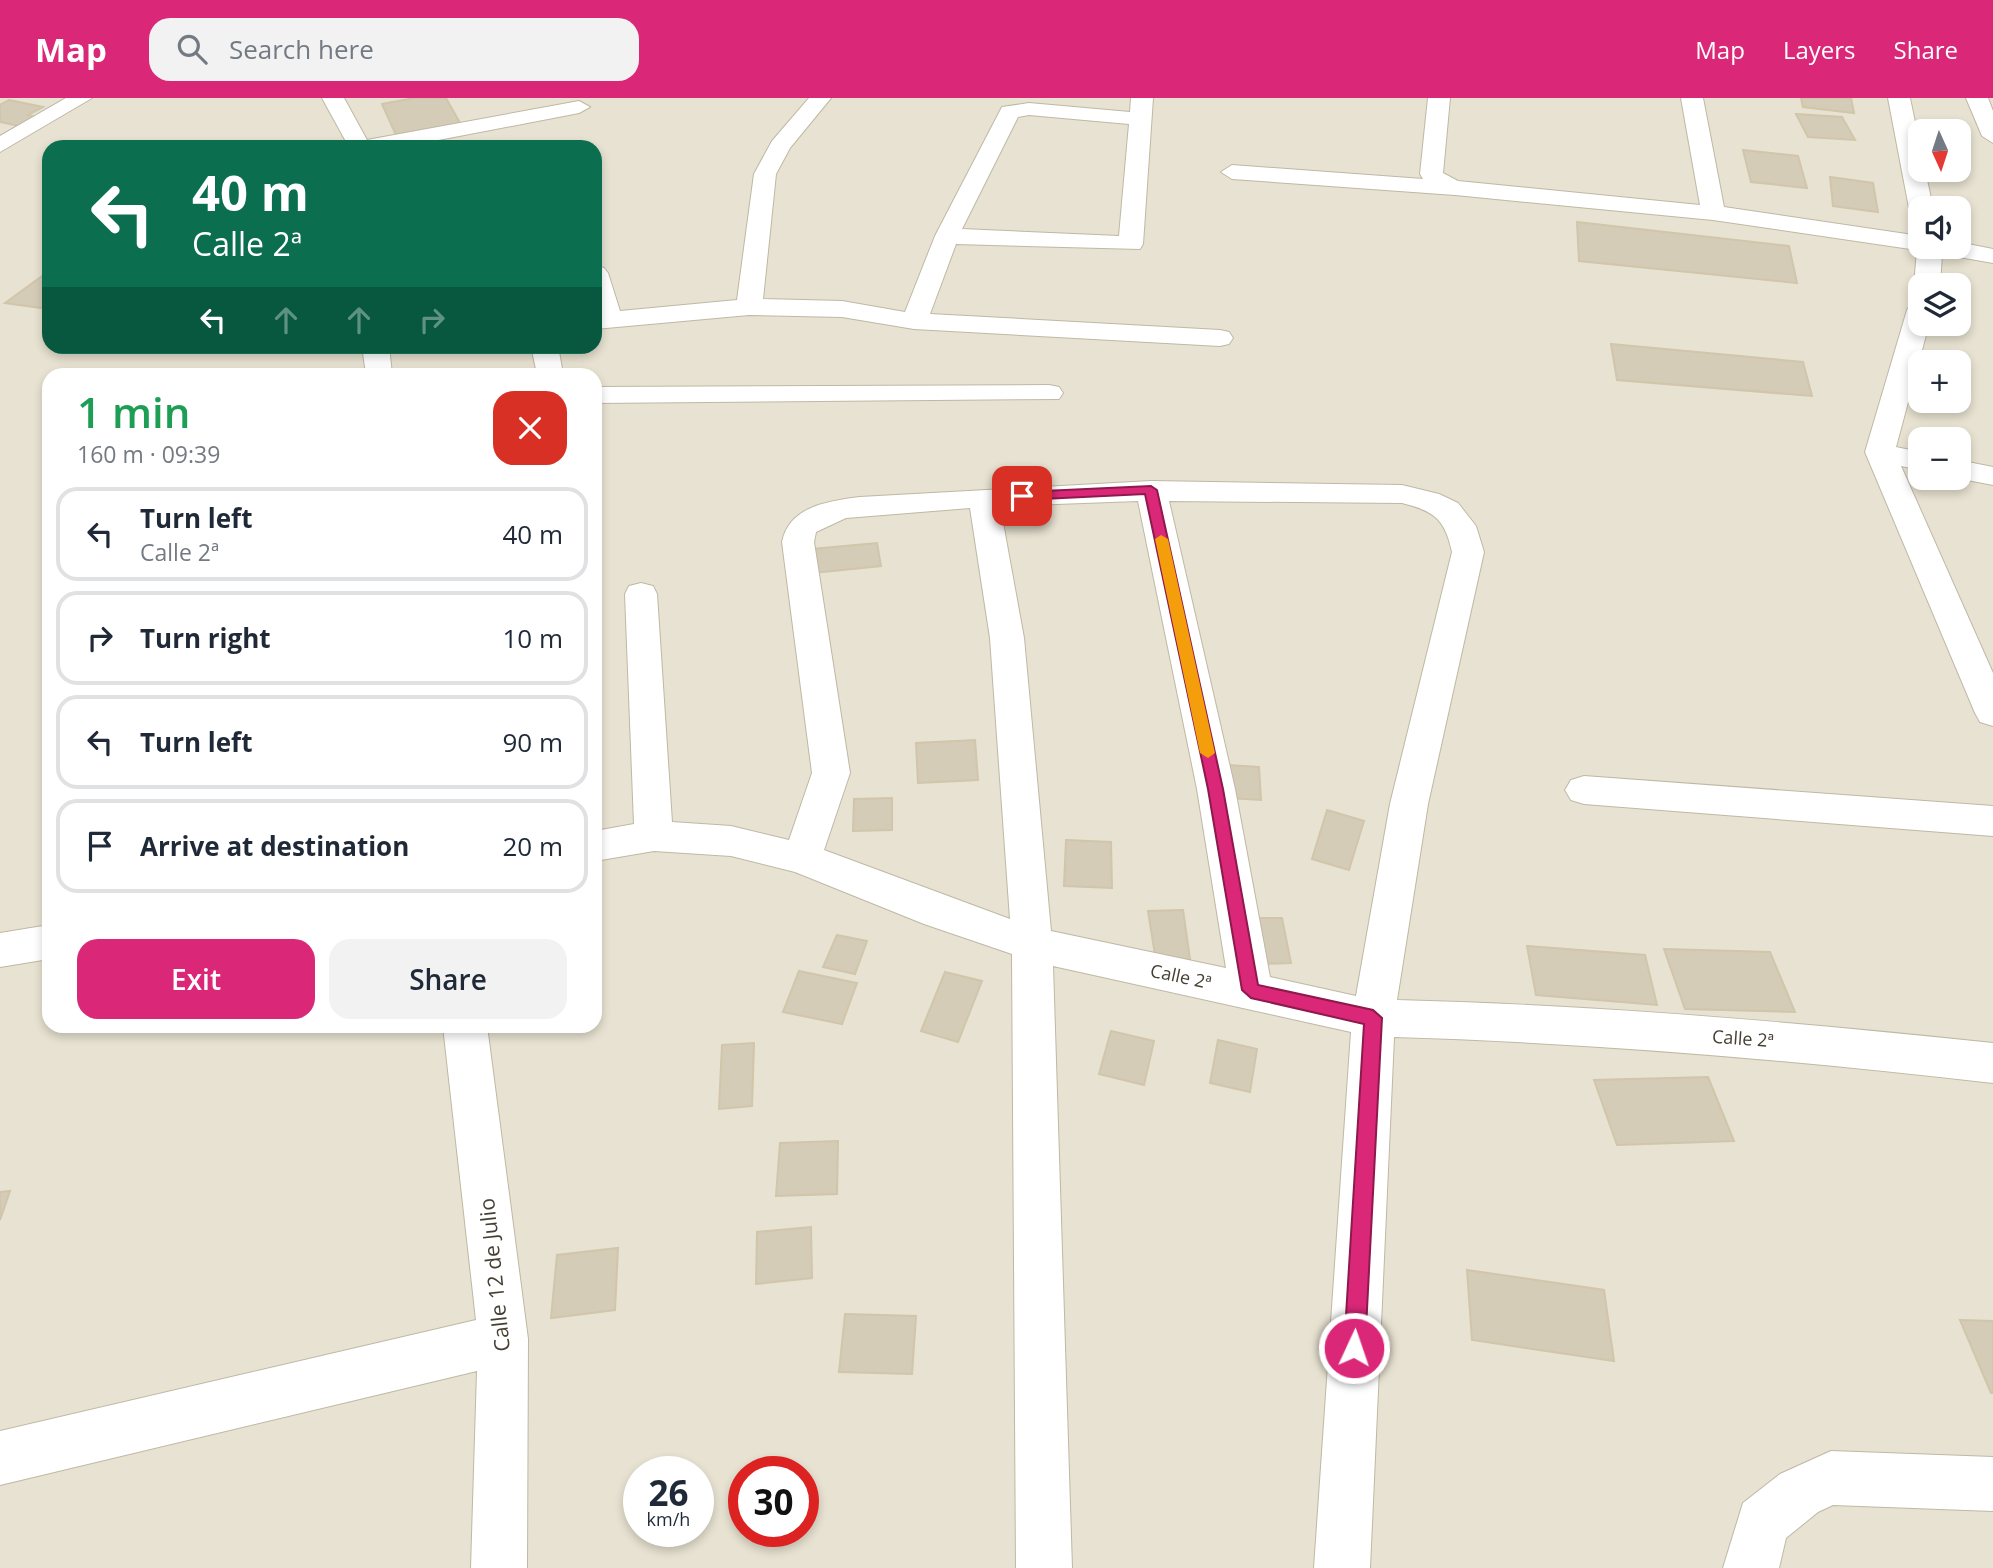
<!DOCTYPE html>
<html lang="en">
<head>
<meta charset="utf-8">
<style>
	body { margin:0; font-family:"Open Sans",sans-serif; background:#f2f2f3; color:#1f2937; height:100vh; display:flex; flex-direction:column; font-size:26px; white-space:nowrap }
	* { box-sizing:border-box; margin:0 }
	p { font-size:23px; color:#747a83 }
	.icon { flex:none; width:38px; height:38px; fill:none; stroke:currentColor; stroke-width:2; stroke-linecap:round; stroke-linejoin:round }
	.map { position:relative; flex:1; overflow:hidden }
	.details { position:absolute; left:42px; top:270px; width:560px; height:665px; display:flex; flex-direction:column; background:#fff; border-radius:21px; box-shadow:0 4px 10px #0003 }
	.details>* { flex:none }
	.top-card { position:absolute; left:42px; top:42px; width:560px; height:214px; border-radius:21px; box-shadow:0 4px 10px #0003; background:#0b6e4f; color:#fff; overflow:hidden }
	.needle { width:46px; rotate:177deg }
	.fabs { position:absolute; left:1908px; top:21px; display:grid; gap:14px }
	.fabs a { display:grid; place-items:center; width:63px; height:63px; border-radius:14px; background:#fff; box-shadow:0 4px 10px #0003; font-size:35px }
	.speed { position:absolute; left:623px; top:1358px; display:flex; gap:14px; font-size:35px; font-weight:700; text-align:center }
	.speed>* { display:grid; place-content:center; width:91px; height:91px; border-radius:50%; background:#fff; box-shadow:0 4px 10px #0003; line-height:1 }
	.speed small { font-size:18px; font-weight:400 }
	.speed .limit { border:10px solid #d22; background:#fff; color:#111 }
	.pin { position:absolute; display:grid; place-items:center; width:60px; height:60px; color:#fff; margin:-30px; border-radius:14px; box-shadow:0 4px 10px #0006 }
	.me { position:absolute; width:77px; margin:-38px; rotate:3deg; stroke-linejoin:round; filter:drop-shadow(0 0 5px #0008) }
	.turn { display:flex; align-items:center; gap:24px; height:147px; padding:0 35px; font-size:32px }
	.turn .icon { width:91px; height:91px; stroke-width:2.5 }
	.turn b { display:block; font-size:49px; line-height:60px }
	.lanes { display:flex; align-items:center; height:66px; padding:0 35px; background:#0003; justify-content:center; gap:35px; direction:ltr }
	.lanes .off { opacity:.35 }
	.round { display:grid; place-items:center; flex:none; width:74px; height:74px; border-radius:21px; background:#f2f2f3 }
	.headline { display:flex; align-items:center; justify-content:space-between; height:119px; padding:0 35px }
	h1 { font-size:42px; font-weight:600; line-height:52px; color:#1e9e55 }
	.cta { display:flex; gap:14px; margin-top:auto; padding:14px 35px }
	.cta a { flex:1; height:80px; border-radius:21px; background:#db2777; color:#fff; font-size:28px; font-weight:600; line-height:80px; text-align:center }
	.cta a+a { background:#f2f2f3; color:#1f2937 }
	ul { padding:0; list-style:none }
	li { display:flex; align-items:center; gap:21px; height:94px; margin:0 14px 10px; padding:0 21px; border:4px solid #e0e1e3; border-radius:21px }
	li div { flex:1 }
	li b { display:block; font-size:26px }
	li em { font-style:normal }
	header { display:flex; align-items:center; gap:42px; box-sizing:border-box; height:98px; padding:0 35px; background:#db2777; color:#fff }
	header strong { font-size:33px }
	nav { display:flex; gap:38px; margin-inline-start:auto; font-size:24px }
	.search { width:490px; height:63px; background:#f2f2f3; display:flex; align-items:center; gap:18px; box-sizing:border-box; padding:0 24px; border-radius:21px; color:#747a83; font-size:26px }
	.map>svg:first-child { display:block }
</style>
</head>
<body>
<header>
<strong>Map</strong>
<div class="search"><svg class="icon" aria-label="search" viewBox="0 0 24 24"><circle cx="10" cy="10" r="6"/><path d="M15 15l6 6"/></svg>Search here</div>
<nav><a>Map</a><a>Layers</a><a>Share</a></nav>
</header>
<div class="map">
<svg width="1993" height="1470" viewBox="0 0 1993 1470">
	<rect width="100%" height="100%" fill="#f3f0e3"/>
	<path fill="#e7e2d1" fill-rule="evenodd" d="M0,0H1993V1470H0ZM1920,33H1958V72H1920ZM49,49H595V248H49ZM1920,110H1958V149H1920ZM1920,187H1958V226H1920ZM1920,264H1958V303H1920ZM49,276H595V928H49ZM1920,341H1958V380H1920ZM639,1374H698V1433H639ZM744,1374H803V1433H744Z"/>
	<path fill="#d5ccb8" stroke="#d1c5aa" stroke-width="2" d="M414,0H446L460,25L396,37L382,6Z
		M1801,0H1851L1854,15L1803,9Z
		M9,2L43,9L28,17L36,19L19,28L0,24V7Z
		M1796,16L1842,19L1855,42L1808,39Z
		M1743,52L1798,58L1807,90L1751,84Z
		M1830,79L1873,85L1878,114L1833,108Z
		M1577,124L1789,148L1797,185L1579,163Z
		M49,173V211L5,205Z
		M1611,246L1803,264L1812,298L1617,282Z
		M877,445L881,468L814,475L812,451Z
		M975,642L978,682L918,685L916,645Z
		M1227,667L1259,669L1261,702L1229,700Z
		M892,700V732L853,733L854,701Z
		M1327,712L1364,723L1349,772L1312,761Z
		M1066,742L1111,744L1112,790L1064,788Z
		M1183,812L1190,861L1156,863L1148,813Z
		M1252,820H1282L1291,865L1259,866Z
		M837,837L867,843L855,876L823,869Z
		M1527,848L1645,857L1657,907L1536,897Z
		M1664,851L1770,854L1795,914L1685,911Z
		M799,873L857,885L842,926L783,914Z
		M945,874L982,883L958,944L921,933Z
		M1111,933L1154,943L1144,987L1099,976Z
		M1218,942L1257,951L1250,994L1210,985Z
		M754,945L752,1008L719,1011L722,947Z
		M1708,979L1734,1043L1617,1047L1594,982Z
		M838,1043L837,1096L776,1098L780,1045Z
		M10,1093L0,1122V1094Z
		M811,1129L812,1180L756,1186L757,1134Z
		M618,1150L615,1212L551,1220L557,1157Z
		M1467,1172L1604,1192L1614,1263L1472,1242Z
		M845,1216L916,1218L912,1276L839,1274Z
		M1960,1222L1993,1223V1295H1991Z"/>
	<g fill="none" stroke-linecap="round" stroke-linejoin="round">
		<g stroke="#bfb8a5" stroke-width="2">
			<path id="street" d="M66,0H92L0,54V38Z
				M322,0H344L367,42L579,3L590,9L579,15L402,49H349Z
				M809,0H831L790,50L776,76L763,201L842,203L905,214L935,138L1002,9L1029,5L1130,14L1131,0H1153L1143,146L1140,151L956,146L930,216L1220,232L1229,234L1233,240L1229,246L1220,248L914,231L842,219L749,217L595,231V167L604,170L608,175L620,213L737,202L754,76L772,43ZM1029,17L1129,26L1119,138L962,131L1018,19Z
				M1428,0H1450L1443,75L1458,83L1700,107L1681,0H1703L1724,109L1920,138V149H1958V144L1993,151V165L1942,156L1940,187H1920V193L1914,187L1917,152L1713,122L1455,97L1232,81L1221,74L1232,67L1423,81L1420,76Z
				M1888,0H1910L1920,48V72H1925L1933,110H1920V117L1909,110Z
				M1966,0H1988L1993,13V45L1982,38Z
				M1920,204V226H1929L1896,349L1920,354V372L1901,368L1993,575V628L1980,624L1975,615L1865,354L1907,212L1911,206Z
				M362,248H389L392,276H366Z
				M531,248H558L563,276H537Z
				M1049,287L1059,289L1063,295L1059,301L595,305V289Z
				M1958,362L1993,369V387L1957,380Z
				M1151,383L1402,387L1439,396L1458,405L1476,428L1484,454L1428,706L1397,902C1596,907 1795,924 1993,945V985C1794,962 1594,945 1394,939L1370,1470H1314L1351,934L1053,868L1072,1470H1016L1012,856L924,826L795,774L731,758L654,753L595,763V733L634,726L625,496L629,488L641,485L653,488L657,496L672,724L731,728L789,742L812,675L782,444C789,408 829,403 860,399ZM1138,403L1197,691L1226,870L1051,833L1024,540L1000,408ZM1169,403L1402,405C1434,413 1445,421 1452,454L1390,706L1356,898L1270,879L1235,691ZM970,410L990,540L1010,821L824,752L850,675L814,444L816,434L846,420Z
				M1584,678L1993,708V738L1584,706L1571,702L1565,692L1571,682Z
				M49,827V861L0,869V835Z
				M443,928H487L528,1241L527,1470H471L477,1273L0,1387V1333L476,1222Z
				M1831,1353L1993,1359V1413L1833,1407L1818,1414L1786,1440L1779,1470H1723L1743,1405L1780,1376Z"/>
		</g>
		<use href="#street" fill="#fff" fill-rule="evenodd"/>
	</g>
	<path fill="#db2777" stroke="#8e194d" stroke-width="2" d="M1151,388L1157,392L1223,691L1258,887L1373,912L1382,920L1365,1250L1362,1257L1354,1261L1347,1257L1344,1250L1364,926L1251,900L1242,892L1208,691L1145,396L1022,402L1016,398L1022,394Z"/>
	<path fill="#f59e0b" d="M1161,437L1168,441L1215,655L1208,660L1200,655L1155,441Z"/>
	<g text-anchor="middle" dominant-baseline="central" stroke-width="5" stroke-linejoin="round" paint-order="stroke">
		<g font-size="18" fill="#454033" stroke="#fff">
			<text transform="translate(1181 878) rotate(12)">Calle 2ª</text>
			<text transform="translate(1743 940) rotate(4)">Calle 2ª</text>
		</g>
		<g font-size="21" fill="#454033" stroke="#fff">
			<text transform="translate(494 1177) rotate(-96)">Calle 12 de Julio</text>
		</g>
	</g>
</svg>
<div class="fabs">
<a><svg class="needle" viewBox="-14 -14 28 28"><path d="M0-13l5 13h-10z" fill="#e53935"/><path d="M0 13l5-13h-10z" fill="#747a83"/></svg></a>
<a><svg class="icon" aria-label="sound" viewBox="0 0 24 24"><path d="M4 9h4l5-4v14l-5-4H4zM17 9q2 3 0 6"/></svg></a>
<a><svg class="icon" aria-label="layers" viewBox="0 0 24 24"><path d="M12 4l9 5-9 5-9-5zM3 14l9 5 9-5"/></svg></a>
<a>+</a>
<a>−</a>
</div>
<div class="speed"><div>26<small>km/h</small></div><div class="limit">30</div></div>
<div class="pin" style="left:1022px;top:398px;background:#d93025"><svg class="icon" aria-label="arrive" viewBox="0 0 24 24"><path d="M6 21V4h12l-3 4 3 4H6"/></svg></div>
<svg class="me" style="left:1354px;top:1250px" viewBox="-20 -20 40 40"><circle r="17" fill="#db2777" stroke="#fff" stroke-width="3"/><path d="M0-11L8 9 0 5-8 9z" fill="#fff"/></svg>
<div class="top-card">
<div class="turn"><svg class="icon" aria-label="left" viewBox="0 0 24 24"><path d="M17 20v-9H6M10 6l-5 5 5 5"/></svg><div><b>40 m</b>Calle 2ª</div></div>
<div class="lanes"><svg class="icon" aria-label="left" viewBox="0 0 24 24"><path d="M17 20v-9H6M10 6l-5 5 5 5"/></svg><svg class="icon off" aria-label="ahead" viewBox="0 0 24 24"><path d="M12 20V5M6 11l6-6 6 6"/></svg><svg class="icon off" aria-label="ahead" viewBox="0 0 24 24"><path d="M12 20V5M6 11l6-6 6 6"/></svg><svg class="icon off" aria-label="right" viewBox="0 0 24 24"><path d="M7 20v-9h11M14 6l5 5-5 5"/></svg></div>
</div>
<section class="details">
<div class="headline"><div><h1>1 min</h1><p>160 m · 09:39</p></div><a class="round" style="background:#d93025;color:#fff"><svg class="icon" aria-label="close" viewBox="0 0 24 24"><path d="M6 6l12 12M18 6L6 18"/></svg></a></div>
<ul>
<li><svg class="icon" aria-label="left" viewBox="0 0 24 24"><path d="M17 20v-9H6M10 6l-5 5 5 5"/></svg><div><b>Turn left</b><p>Calle 2ª</p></div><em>40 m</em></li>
<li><svg class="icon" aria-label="right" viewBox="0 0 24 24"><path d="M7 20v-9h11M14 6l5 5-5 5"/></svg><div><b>Turn right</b></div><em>10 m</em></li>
<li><svg class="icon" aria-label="left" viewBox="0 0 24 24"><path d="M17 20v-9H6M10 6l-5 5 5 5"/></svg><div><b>Turn left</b></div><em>90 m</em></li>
<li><svg class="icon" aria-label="arrive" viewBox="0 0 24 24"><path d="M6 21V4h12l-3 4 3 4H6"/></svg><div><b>Arrive at destination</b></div><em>20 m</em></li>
</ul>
<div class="cta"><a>Exit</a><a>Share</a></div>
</section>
</div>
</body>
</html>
